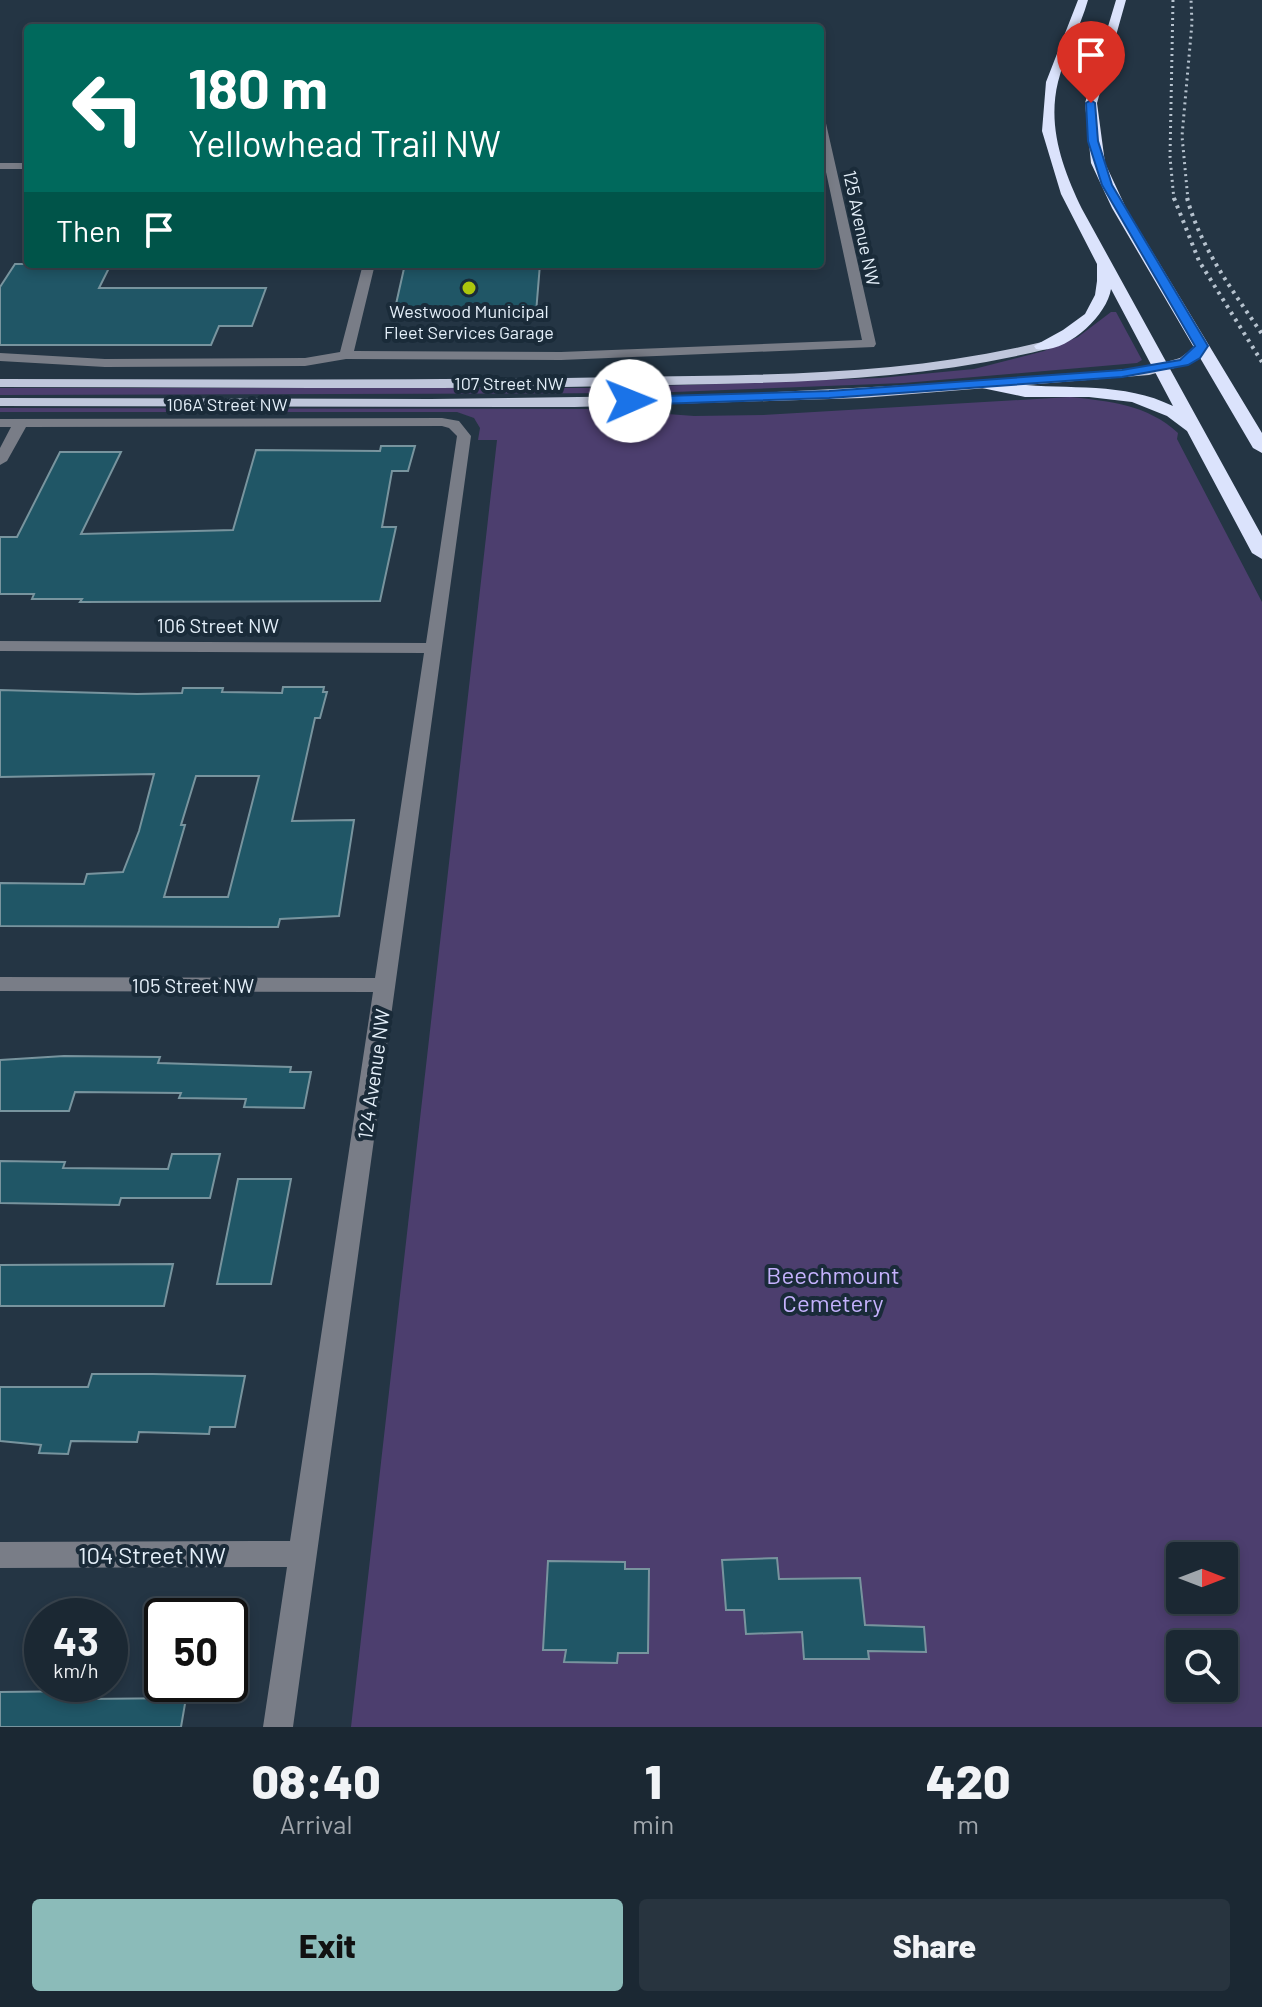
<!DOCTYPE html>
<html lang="en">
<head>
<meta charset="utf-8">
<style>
	body { margin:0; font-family:Barlow,sans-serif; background:#28343f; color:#f1f3f6; height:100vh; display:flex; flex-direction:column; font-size:30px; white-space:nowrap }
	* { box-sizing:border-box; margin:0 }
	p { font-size:26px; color:#a0a6ac }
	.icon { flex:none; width:44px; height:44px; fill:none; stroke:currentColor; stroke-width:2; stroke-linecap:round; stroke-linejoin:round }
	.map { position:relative; height:1727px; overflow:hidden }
	.sheet { display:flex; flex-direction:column; background:#1b2833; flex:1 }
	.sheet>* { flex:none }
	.top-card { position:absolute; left:24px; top:24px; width:800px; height:244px; border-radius:8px; box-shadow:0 4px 12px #0003,0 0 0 2px #39444e; background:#00695c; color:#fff; overflow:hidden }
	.needle { width:52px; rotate:90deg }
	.buttons { position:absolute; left:1166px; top:1542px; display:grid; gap:16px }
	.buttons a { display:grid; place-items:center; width:72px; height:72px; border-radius:8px; background:#1b2833; box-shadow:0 4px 12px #0003,0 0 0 2px #39444e; font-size:40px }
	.speed { position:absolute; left:24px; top:1598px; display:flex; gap:16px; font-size:40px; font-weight:700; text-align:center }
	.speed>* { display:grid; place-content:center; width:104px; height:104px; border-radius:50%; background:#1b2833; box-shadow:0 4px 12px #0003,0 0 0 2px #39444e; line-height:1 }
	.speed small { font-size:20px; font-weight:400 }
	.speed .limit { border:4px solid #111; border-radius:12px; background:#fff; color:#111 }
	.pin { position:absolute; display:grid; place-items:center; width:68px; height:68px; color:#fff; margin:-82px -34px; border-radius:50% 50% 50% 0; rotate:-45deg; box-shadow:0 0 8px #0007 }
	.pin .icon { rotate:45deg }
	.me { position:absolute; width:88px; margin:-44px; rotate:89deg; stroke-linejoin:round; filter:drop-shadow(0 0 6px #0008) }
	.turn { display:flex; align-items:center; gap:28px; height:168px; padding:0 32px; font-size:36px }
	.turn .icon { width:104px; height:104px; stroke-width:2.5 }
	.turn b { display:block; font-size:56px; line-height:68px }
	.then { display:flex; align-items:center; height:76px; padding:0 32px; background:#0003; gap:16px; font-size:30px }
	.eta { display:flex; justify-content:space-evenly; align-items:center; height:136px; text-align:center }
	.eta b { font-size:48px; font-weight:800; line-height:56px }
	.cta { display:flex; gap:16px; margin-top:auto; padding:16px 32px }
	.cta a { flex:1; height:92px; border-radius:8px; background:#8bbbb9; color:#111; font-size:32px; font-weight:800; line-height:92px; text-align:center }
	.cta a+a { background:#28343f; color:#f1f3f6 }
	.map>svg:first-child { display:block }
</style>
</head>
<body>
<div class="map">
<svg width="1262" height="1727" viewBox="0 0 1262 1727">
	<rect width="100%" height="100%" fill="#243544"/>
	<path fill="#4c3e6e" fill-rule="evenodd" d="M1111,312H1116L1142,360L1137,363L904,383L648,393L0,395V388H601L880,378L974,369L1044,351L1078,337Z
		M1070,397C1110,401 1148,405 1178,433L1177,439L1262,602V1727H351L497,440H478L480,428L474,418L457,412H0V408L601,409L694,416L763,415ZM1180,1556H1224V1600H1180ZM1180,1644H1224V1688H1180Z"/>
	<path fill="#205666" stroke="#78949e" stroke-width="2" fill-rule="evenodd" d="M15,264H111L99,288H266L252,326H219L211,345H0V287Z
		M405,264H540L536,313H394Z
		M381,446H415L408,471H392L382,527H396L380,601L80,602L82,599H32L34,594H0V537H17L60,452H121L81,534L233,530L256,450L380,451Z
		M283,687H324L323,692H327L320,718H315L292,821L354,820L339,916L280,919L278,927L0,926V883L84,884L87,874L123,872L139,831L154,774L0,777V690L137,694L182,693L183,688H223L222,692L282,693ZM196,776H259L228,897H164L185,825H181Z
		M64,1056L160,1057L158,1063L291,1067L290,1072H311L304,1108L244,1107L246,1099L179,1098L181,1093L75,1092L69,1111H0V1060Z
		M172,1154H220L210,1198H121L119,1205L0,1203V1161L65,1162L63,1168L168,1169Z
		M238,1179H291L271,1284H217Z
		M173,1264L164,1306H0V1265Z
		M92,1374H153L245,1376L235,1427H210L209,1434L139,1432L137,1442L71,1441L68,1454L39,1453L41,1445L0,1441V1387H88Z
		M777,1558L779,1579L860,1578L865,1625L924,1627L926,1652L868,1651L869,1659H804L802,1632L746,1634L744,1610H726L722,1560Z
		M548,1561L625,1562V1569H649L648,1653H618L617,1663L564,1662L566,1650H543Z
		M87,1691L85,1699L186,1698L181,1727H0V1692Z"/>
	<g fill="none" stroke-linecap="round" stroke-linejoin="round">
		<path fill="#797d87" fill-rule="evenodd" d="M820,116L825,119L876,344L874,347L561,360L346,359L305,366L105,367L0,361V353L105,359L305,358L340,352L363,264H375L354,351L561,352L862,340L820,144Z
			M0,163H28V169H0Z
			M442,418L459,421L471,436L293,1727H263L287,1567L0,1568V1542L290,1541L373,992L0,991V977L375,978L424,653L0,651V641L426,643L457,436L449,428L442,426L26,427L7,461L0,465V448L11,427H0V419Z"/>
		<path fill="#bfc6db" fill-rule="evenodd" d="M1042,342L1049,346L1047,349C906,384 763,383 619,386C413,390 206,387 0,387V379C207,379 415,381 622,377C763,375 904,376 1042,342Z
			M1201,342L1208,346L1189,364L1149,375L862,398L575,407L0,406V398L431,399L719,395L1006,380L1149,367L1180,358Z"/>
		<path fill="#dbe3fc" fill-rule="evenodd" d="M1078,0H1088C1080,28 1065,54 1058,82C1047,127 1063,169 1082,209L1262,536V559L1252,553L1187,431L1167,416L1132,402L1089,397H1025L982,388L980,384L988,379C1049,394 1115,377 1173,406L1111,289C1107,316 1065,355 1036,349L1034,346L1063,330L1085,314L1095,295L1097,281V264L1061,194L1042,131L1046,82Z
			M1116,0H1126L1097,103L1105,163L1126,208L1262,433V453L1253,448L1112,208L1091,163L1085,103Z"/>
		<path stroke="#b6c2ce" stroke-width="3" stroke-dasharray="2 4" stroke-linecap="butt" d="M1173,0L1170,157L1174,200
			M1188,200L1182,136L1192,23L1191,0"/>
		<path stroke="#b6c2ce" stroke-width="4" stroke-dasharray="3 5" stroke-linecap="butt" d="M1174,198L1199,261L1262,362
			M1187,198C1201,249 1233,291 1262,334"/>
	</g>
	<path fill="#1a73e8" stroke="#114b97" stroke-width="2" d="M1091,100L1095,103L1098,141L1112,185L1208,346L1200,358L1188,365L1122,377L829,398L630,405L624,401L630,397L829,391L1122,370L1180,360L1195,346L1102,185L1088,141L1086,103Z"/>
	<circle fill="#adc60d" stroke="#1a2b39" stroke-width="3" cx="469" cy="288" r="8"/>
	<g text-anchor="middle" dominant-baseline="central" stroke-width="8" stroke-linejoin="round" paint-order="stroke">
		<g font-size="18" fill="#e4eff9" stroke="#1a2b39">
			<text transform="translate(862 228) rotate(78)">125 Avenue NW</text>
			<text x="509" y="383">107 Street NW</text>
			<text x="227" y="404">106A Street NW</text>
		</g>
		<g font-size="18" fill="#e4eff9" stroke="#1a2b39">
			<text x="469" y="311">Westwood Municipal<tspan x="469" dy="21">Fleet Services Garage</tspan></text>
		</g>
		<g font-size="20" fill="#e4eff9" stroke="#1a2b39">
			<text x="218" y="625">106 Street NW</text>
			<text x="193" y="985">105 Street NW</text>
			<text transform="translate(373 1074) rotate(-82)">124 Avenue NW</text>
		</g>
		<g font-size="24" fill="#c5b2fd" stroke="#1a2b39">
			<text x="833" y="1274">Beechmount<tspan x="833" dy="28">Cemetery</tspan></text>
		</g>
		<g font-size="24" fill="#e4eff9" stroke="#1a2b39">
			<text x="152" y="1554">104 Street NW</text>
		</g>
	</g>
</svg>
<div class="buttons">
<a><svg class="needle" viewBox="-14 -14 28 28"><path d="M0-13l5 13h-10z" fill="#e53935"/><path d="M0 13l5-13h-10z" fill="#a0a6ac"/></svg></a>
<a><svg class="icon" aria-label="search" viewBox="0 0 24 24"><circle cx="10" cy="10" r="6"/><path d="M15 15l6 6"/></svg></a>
</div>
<div class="speed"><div>43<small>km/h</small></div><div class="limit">50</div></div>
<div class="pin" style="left:1091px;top:103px;background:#d93025"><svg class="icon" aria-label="arrive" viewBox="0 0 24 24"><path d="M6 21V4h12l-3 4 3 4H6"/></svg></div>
<svg class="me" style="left:630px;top:401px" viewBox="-20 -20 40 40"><circle r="19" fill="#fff"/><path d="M0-13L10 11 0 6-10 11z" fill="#1a73e8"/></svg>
<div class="top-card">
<div class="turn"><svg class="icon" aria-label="left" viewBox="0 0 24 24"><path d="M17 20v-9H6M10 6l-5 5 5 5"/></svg><div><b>180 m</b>Yellowhead Trail NW</div></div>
<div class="then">Then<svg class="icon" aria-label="arrive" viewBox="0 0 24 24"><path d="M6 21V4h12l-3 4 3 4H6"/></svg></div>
</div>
</div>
<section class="sheet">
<div class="eta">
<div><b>08:40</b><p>Arrival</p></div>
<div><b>1</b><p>min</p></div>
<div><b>420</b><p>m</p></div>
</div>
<div class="cta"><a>Exit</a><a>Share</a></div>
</section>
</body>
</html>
